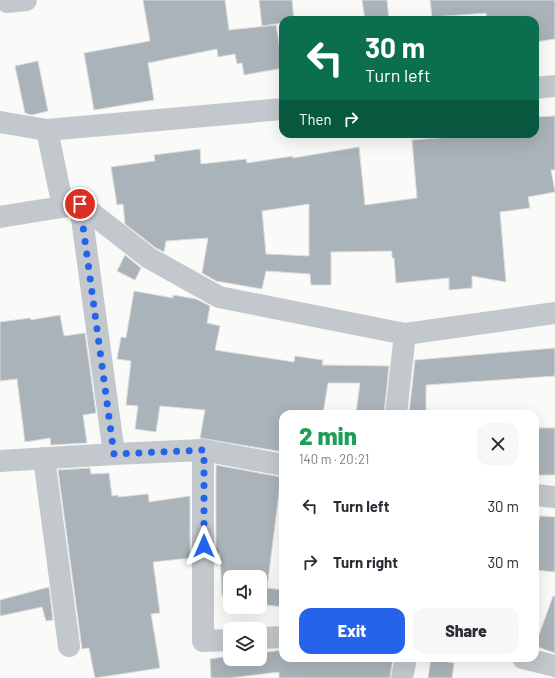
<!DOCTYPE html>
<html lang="en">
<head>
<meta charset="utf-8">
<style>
	body { margin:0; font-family:Barlow,sans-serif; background:#f7f7f7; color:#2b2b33; height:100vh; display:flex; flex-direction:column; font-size:15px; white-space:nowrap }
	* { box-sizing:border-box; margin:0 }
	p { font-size:13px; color:#7c7c81 }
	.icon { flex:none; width:22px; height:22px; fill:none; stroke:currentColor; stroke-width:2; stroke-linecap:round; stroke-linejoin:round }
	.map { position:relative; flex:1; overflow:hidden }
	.sheet { position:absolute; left:279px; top:410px; width:260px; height:252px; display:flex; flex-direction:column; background:#fff; border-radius:12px; box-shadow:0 4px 16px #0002 }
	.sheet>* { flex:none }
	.top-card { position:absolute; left:279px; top:16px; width:260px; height:122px; border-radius:12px; box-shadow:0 4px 16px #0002; background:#0b6e4f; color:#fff; overflow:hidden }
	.tools { position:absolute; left:223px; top:570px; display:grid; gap:8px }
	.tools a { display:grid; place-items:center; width:44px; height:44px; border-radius:8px; background:#fff; box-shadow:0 4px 16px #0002; font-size:20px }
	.pin { position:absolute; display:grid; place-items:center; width:34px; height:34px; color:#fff; margin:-17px; border:2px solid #fff; border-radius:50%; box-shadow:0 1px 4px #0007 }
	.me { position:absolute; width:44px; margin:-22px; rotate:0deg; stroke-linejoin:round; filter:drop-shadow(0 0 3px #0008) }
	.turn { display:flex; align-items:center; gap:14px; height:84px; padding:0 20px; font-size:18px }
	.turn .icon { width:52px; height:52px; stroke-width:2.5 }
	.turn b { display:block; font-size:28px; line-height:34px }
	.then { display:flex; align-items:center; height:38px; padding:0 20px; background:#0003; gap:8px; font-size:15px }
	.round { display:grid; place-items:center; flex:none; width:42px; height:42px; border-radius:12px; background:#f7f7f7 }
	.headline { display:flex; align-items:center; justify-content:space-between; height:68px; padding:0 20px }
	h1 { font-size:24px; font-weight:800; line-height:30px; color:#1e9e55 }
	.action { display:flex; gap:8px; margin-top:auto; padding:8px 20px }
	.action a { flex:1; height:46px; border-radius:12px; background:#2563eb; color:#fff; font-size:16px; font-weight:800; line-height:46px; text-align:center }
	.action a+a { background:#f7f7f7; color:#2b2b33 }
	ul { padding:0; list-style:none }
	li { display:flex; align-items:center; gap:12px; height:56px; padding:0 20px }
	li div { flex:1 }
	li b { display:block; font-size:15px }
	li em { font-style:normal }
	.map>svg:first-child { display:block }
</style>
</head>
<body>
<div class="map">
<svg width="555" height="678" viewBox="0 0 555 678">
	<rect width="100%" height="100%" fill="#fafaf8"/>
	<path fill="#aab3b9" stroke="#dcdcda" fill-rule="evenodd" d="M143,0H225L229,30L276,25L283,68L244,75L242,63L237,64L235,54L218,57L217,49L148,63L154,100L94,110L84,53L150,41Z
		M259,0H292L294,20H283V23L262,26Z
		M362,0H387L389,20H365Z
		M430,0H555V39L535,42V20H503V18L487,19L486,13L432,17Z
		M38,61L48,111L32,115L25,113L15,66Z
		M555,116V170H551L555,192L528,197L530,208L500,212L506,282L472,276V288L449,290V278L396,283L394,258H392V251L331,252V285H311L310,274L266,271L262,289L216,281L202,273L208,238L166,241L164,252L156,248L125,224L123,204L117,205L111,167L155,161L154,155L200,149L201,164L246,159L247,163L293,156V158L359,147L365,205L417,198L412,140L449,137V134H535V117ZM309,204V256L266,254L262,211Z
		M125,255L141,268L135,280L117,271Z
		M134,291L173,298V295L196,299L210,306L207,323L220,326L215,350L294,362L295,356L323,360L322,365L389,366L384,414H356L360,383H328L323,414H283V452L200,438L205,410L160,406L156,432L135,429L138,406L126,405L131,361L117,359L121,337L126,338Z
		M60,315L64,336L85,333L96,413L83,415L87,443L51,445L50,438L25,442L17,379L0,381V322L30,318L31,320Z
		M555,348V376L426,385V414H409L415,360Z
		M535,428H555V475H535Z
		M216,465L281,477L267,588L283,590V607L260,604V577H230V596H222L220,554H216Z
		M90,468L91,474L109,473L112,496L118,495V497L148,494L149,502L190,496V558L153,562L160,613L151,614L160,668L95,678L89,648L82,649L58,470Z
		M540,516L555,517V572L535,570V531Z
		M49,587L53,620L46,621L42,607L0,616V600Z
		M553,596H555V653L535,646Z
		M283,650V658H393L390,678H279V672L229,678H211L210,659L230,656V659H260V653Z
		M431,659L454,663L452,678H428Z"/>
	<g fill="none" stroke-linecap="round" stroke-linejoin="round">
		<path stroke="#c3c8cc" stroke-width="22" d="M7,2L26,0
			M535,88L555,86
			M0,122L47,130L283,109
			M47,130L63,207
			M80,204L114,454
			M0,217L80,204L149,258L219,297L405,334L555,313
			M396,414L405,334
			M203,450V641L230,640
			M44,458L69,646
			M0,461L114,454L203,450L283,465
			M535,495L555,497
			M260,638L283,637
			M523,658L555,666
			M402,678L406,658"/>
	</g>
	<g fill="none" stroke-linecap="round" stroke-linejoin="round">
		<path stroke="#2563eb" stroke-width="7" stroke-dasharray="0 12.6" d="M80,204L114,454L204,450V546"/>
	</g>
</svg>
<div class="tools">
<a><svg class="icon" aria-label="sound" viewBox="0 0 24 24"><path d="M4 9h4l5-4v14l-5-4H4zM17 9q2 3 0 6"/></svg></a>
<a><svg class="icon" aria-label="layers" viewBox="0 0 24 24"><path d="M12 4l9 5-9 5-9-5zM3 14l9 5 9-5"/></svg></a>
</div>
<div class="pin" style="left:80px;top:204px;background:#d93025"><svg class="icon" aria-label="arrive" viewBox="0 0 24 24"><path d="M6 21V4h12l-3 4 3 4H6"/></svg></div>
<svg class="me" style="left:204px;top:546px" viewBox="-20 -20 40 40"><path d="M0-17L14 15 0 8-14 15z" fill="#2563eb" stroke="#fff" stroke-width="4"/></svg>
<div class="top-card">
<div class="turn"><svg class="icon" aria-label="left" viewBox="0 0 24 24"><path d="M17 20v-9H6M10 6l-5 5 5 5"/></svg><div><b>30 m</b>Turn left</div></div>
<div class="then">Then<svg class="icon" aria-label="right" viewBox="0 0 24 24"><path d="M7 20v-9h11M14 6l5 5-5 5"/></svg></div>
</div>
<section class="sheet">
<div class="headline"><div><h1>2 min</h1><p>140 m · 20:21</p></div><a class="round"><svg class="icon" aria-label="close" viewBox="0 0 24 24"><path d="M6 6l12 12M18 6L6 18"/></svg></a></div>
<ul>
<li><svg class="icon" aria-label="left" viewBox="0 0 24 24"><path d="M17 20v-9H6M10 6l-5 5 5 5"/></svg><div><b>Turn left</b></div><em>30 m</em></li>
<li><svg class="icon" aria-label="right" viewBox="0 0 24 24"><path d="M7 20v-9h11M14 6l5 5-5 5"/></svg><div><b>Turn right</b></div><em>30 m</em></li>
</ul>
<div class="action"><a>Exit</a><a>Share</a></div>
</section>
</div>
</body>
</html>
